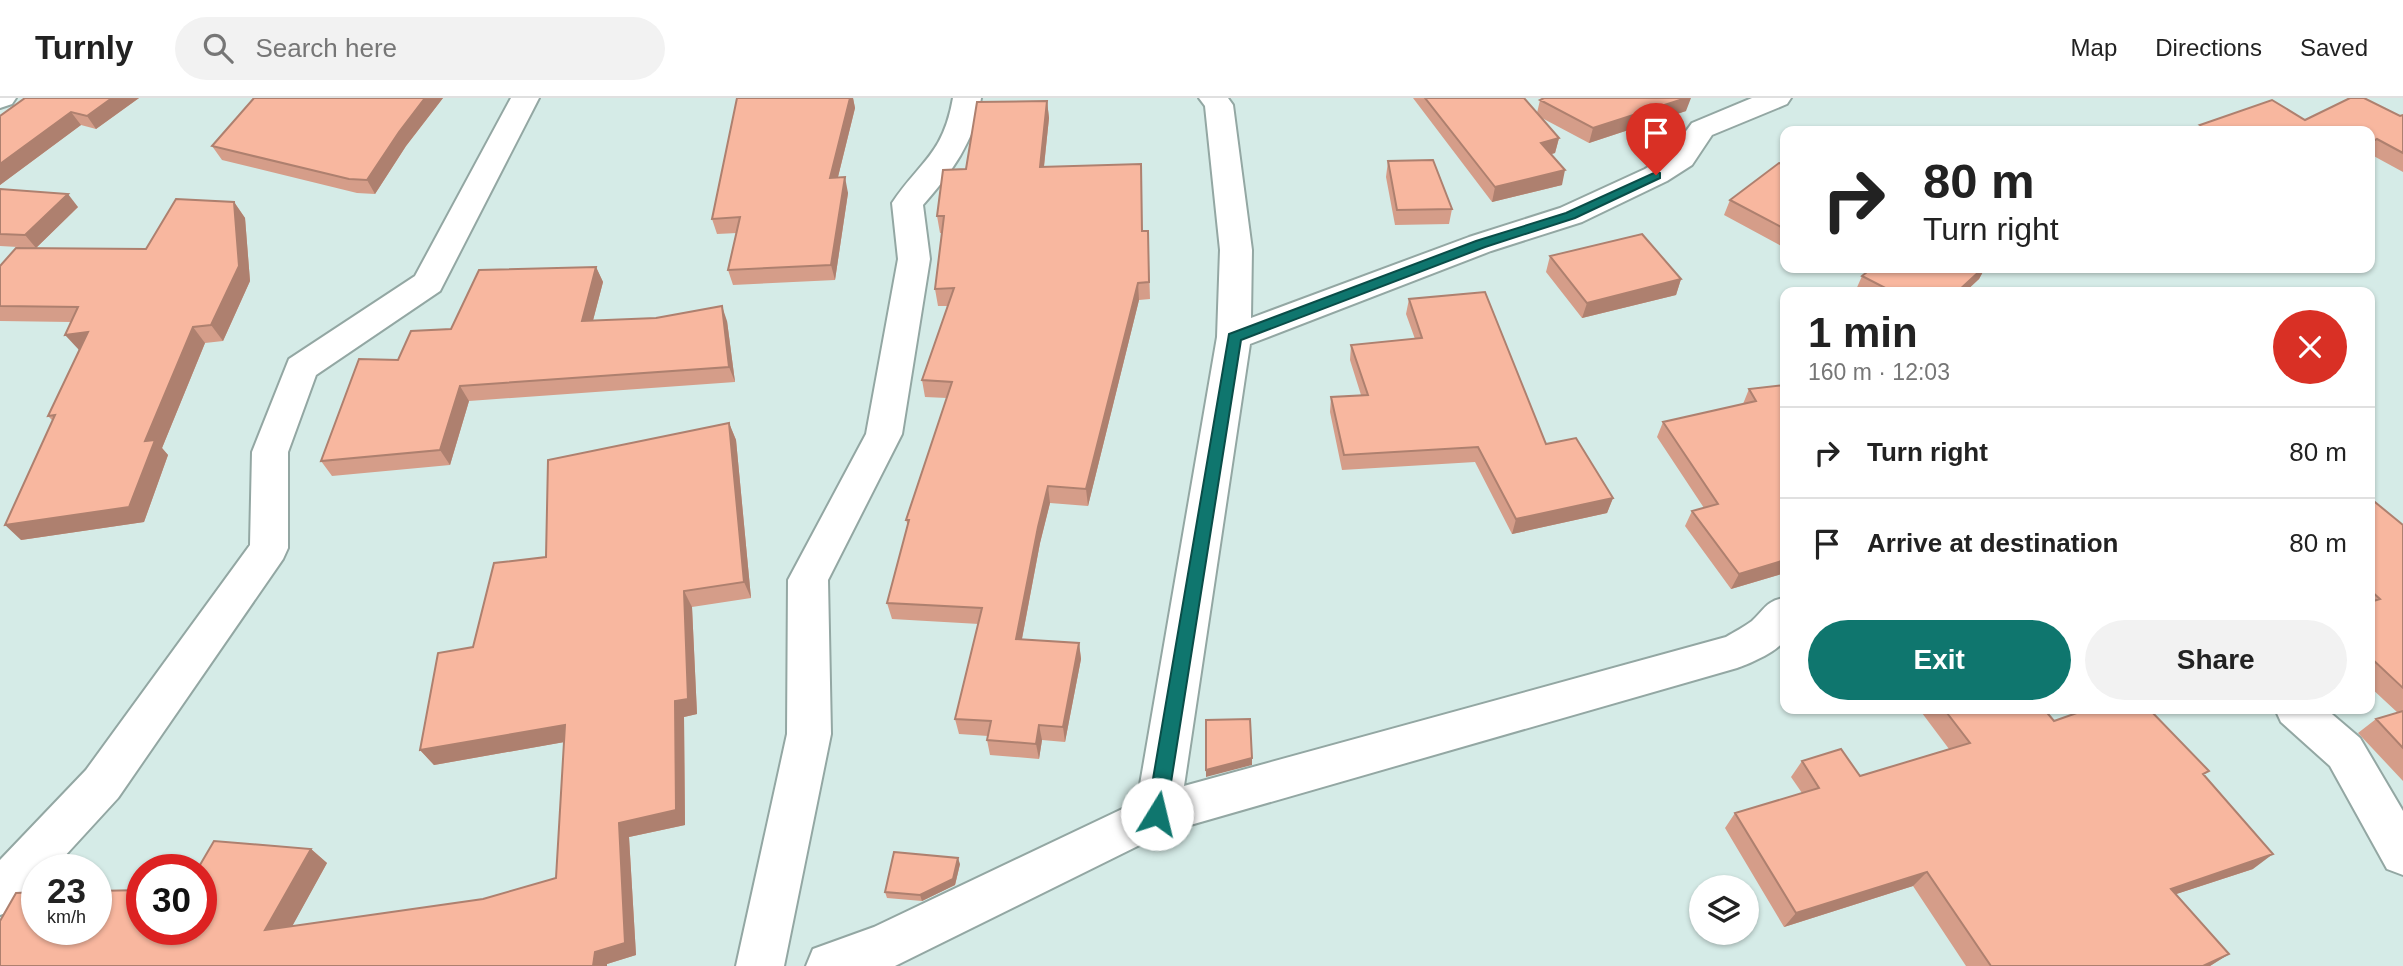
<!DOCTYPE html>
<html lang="en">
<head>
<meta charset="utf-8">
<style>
	body { margin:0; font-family:Arial,sans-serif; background:#f2f2f2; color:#222; height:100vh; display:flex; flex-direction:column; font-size:26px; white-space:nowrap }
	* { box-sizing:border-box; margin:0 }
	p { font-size:23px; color:#767676 }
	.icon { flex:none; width:38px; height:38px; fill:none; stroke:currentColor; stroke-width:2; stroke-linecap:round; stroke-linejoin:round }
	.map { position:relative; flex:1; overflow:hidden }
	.details { position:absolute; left:1780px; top:189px; width:595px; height:427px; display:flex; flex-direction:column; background:#fff; border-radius:14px; box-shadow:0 2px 5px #0004 }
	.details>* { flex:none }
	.guide { position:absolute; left:1780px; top:28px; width:595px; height:147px; border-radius:14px; box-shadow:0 2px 5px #0004; background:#fff; color:#222; overflow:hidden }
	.tools { position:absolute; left:1689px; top:777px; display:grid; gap:14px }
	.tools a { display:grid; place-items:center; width:70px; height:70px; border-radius:50%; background:#fff; box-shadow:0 2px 5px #0004; font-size:35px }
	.speed { position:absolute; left:21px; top:756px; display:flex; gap:14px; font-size:35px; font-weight:700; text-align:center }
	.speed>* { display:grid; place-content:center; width:91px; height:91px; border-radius:50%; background:#fff; box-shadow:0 2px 5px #0004; line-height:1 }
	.speed small { font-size:18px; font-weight:400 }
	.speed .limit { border:10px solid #d22; background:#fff; color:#111 }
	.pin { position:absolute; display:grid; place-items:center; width:60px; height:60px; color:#fff; margin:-72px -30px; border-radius:50% 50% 50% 0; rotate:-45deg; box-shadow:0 0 7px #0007 }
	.pin .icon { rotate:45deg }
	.me { position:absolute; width:77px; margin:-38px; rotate:9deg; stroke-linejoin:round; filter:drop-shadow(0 0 5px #0008) }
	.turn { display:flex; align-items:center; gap:24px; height:147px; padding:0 28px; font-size:32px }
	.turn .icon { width:91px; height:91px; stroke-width:2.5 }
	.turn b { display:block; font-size:49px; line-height:60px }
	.round { display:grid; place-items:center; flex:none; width:74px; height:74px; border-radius:37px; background:#f2f2f2 }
	.summary { display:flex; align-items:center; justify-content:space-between; height:119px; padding:0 28px }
	h1 { font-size:42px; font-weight:700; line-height:52px }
	.primary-button { display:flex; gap:14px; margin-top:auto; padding:14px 28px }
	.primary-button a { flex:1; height:80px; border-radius:42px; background:#0f766e; color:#fff; font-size:28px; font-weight:700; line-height:80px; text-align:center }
	.primary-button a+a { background:#f2f2f2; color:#222 }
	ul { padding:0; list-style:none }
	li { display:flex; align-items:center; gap:21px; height:91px; padding:0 28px; border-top:2px solid #e0e0e0 }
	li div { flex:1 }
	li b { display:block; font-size:26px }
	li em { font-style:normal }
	header { display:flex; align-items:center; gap:42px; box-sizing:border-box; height:98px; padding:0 35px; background:#fff; border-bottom:2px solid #e0e0e0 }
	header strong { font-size:33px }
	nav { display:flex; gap:38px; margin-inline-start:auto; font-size:24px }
	.search { width:490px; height:63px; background:#f2f2f2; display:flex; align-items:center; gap:18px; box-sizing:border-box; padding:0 24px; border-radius:38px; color:#767676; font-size:26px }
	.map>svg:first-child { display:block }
</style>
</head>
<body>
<header>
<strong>Turnly</strong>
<div class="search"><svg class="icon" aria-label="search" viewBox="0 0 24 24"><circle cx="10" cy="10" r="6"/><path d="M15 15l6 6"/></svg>Search here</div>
<nav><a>Map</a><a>Directions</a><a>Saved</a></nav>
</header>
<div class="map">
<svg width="2403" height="868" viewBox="0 0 2403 868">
	<rect width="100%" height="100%" fill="#d5ebe7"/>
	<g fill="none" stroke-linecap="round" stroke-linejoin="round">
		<g stroke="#93a7a3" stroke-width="4">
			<path id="street" d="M0,0H16L12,6L0,10Z
				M511,0H539L440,193L316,277L288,354V450L283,461L118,700L52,772H37V789L17,811L0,817V762L86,672L250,447L252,354L289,261L415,178Z
				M953,0H981C975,43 951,75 923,107L930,161L902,336L828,482L831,636L784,868H736L787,636L788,482L866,336L898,161L892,105C920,63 943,57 953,0Z
				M1199,0H1228L1233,7L1252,152L1251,220L1469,139L1560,110L1645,71L1670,55L1692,25L1752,0H1791L1787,6L1712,37L1692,67L1667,83L1582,124L1491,153L1250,246L1184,688L1726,539C1734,534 1744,529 1752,523C1764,512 1767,502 1785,500C1785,511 1788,529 1785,540C1782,552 1749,566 1737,570L1166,734L895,868H806L813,851L874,829L1137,704L1217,239L1220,152L1205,8Z
				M2275,611H2326L2360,640L2403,713V777L2387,771L2330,668L2281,624Z"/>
		</g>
		<use href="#street" fill="#fff" fill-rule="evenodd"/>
	</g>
	<path fill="#d59d89" d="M25,0H139L96,31L81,27L0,87V18Z
		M254,0H443L406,48L375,96L357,95L222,62L212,48Z
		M737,0H853L855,10L838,79L848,95L835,182L733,187L728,172L737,135L717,136L712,121Z
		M1413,0H1524L1537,15L1540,2L1686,13L1589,45L1540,19L1559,40L1555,55L1551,56L1562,87L1492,104Z
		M1047,3L1049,20L1044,69L1143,133H1148L1150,201L1139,202L1088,408L1050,405L1040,445L1022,541L1079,545L1081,561L1065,644L1042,642L1039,661L990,657L987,642L988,638L959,636L955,621L979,526L892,521L887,505L908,428L906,422L947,300L925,299L922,282L948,208H938L935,191L942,135H940L937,118L966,71Z
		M2403,17V74L2370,56V33H2196L2200,27L2305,22L2400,18Z
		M1388,63L1452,111L1449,126L1395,127L1386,79Z
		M1785,67V147L1783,149L1724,117L1730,102Z
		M0,91L78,109L36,150L0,148Z
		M234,104L245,120L250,183L223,243L205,245L162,350L168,357L144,424L21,442L53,323L48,318L80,252H79L71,224L0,223V168L146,151Z
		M1550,158L1681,181L1676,197L1582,220L1546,174Z
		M596,169L603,184L593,222L727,223L735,284L469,303L450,367L332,378L321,363L451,231Z
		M1872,170H1985L1979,181L1965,194H1855L1862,178Z
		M1409,201L1546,346L1613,400L1607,415L1512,436L1475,364L1342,372L1330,314L1331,299L1361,297L1350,262L1351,247L1415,241L1406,216Z
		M1785,287V475L1731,491L1685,428L1692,413L1704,410L1657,339L1663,324L1743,306L1749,291Z
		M729,325L736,342L751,500L692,509L697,616L684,619L685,727L629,739L636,857L607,866L142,831L311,751L327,765L292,828L483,801L556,780L564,644L434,667L420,652L473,549L546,459Z
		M2370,400L2403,427V683L2358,635L2376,621L2398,615L2370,589Z
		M1919,611H2044L2054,623L2205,677L2253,771L2176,796L2229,856L2210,868H1966L1913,788L1784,829L1725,730L1735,715L1802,695L1791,679L1802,663L1860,678L1949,651Z
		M960,766L955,787L922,803L887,800L885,794Z"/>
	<path fill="#ae806f" d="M112,0H139L96,31L87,18Z
		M425,0H443L406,48L375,96L367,82L399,34Z
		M850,0H853L855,10L834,95L830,80Z
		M1686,0H1691L1686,13L1589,45L1593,30Z
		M1047,3L1049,20L1042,86L1040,69Z
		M71,14L81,27L0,87V66Z
		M1559,40L1555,55L1538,60L1541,45Z
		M1565,72L1562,87L1492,104L1495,89Z
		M845,79L848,95L835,182L831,167Z
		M68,96L78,109L36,150L25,137Z
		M234,104L245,120L250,183L223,243L211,227Z
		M596,169L603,184L589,238L582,223Z
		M1983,170H1985L1979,181L1965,194H1957Z
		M1681,181L1676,197L1582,220L1587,205Z
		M1138,185L1139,202L1088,408L1086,391Z
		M722,208L727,223L735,284L729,269Z
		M193,229L205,245L162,350L168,357L144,424L21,442L5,427L145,343Z
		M88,234L102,249L79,252L65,237Z
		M460,288L469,303L450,367L440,352Z
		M729,325L736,342L751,500L744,484Z
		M1048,388L1050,405L1040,445L1019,556L1016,541L1038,429Z
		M1613,400L1607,415L1512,436L1516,421Z
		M1785,462V475L1731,491L1739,476Z
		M684,493L692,509L697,616L684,619L685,727L629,739L636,857L607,866V868H593L619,725L675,603Z
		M1079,545L1081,561L1065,644L1063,629Z
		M565,627L576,642L434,667L420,652Z
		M1039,627L1042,642L1039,661L1036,646Z
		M1252,660V667L1206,679V672Z
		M311,751L327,765L283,845L265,832Z
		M2273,756L2253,771L2152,804L2171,791Z
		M958,760L960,766L955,787L922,803L920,797Z
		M1927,774L1913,788L1784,829L1796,815Z
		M2229,856L2210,868H2203Z"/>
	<path fill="#f8b79f" stroke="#ae806f" stroke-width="2" d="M25,0H112L87,18L71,14L0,66V18Z
		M254,0H425L399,34L367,82L349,81L212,48Z
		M737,0H850L830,80L845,79L831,167L728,172L740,119L712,121Z
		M1425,0H1524L1559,40L1541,45L1565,72L1495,89Z
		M1544,0H1686L1593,30L1540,2Z
		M2350,0H2364L2400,18L2403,17V55L2377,41L2370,45V33H2211L2200,27L2272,2L2305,22Z
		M1047,3L1040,69L1141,66L1142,133H1148L1149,184L1138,185L1086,391L1048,388L1038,429L1016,541L1079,545L1063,629L1039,627L1036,646L987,642L991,623L955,621L982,510L887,505L909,422H906L952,284L922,282L954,190L935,191L944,118H937L943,72L966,71L977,4Z
		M1433,62L1452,111L1397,112L1388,63Z
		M1779,65L1785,67V131L1730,102Z
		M0,91L68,96L25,137L0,136Z
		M176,101L234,104L239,168L211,227L193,229L145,343L155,342L129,409L5,427L55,317L48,318L88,234L65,237L78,209L0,208V168L16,150L146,151Z
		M1642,136L1681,181L1587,205L1550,158Z
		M596,169L582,223L656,220L722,208L729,269L460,288L440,352L321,363L359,261L398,262L411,233L451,231L479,172Z
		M1872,170H1983L1957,194H1893L1862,178Z
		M1485,194L1546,346L1576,340L1613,400L1516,421L1478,349L1344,357L1331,299L1368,297L1351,247L1422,240L1409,201Z
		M1785,287V462L1739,476L1692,413L1718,406L1663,324L1756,303L1749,291Z
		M729,325L744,484L684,493L688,601L675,603L676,712L619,725L625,845L595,854L593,868H0V823L16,795L37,794V831H96V793L142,792V831H201V772H197L214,743L311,751L265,832L483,801L556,780L565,627L420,652L438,555L473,549L494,465L546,459L548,362Z
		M2370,400L2403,427V590L2370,559V504L2380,501L2370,492Z
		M1944,611H2044L2054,623L2088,611H2149L2209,673L2203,676L2273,756L2171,791L2229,856L2203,868H1991L1927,774L1796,815L1735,715L1819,690L1802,663L1841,651L1860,678L1970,645Z
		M2403,613V650L2376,621Z
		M1250,621L1252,660L1206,672V622Z
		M894,754L958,760L953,781L920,797L885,794Z"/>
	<path fill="#0f766e" stroke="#0a4d48" stroke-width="2" d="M1656,74L1660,75V80L1575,120L1485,149L1241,242L1166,716L1163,722L1157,724L1150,722L1147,716L1229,236L1476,143L1566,115Z"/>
</svg>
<div class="tools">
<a><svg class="icon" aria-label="layers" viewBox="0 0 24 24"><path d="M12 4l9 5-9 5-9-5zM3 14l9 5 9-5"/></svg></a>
</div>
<div class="speed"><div>23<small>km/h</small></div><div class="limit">30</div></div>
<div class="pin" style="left:1656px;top:77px;background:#d93025"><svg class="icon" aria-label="arrive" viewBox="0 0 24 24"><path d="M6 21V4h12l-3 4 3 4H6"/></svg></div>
<svg class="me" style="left:1157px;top:716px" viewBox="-20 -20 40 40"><circle r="19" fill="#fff"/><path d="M0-13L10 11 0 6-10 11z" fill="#0f766e"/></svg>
<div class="guide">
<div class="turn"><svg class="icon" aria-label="right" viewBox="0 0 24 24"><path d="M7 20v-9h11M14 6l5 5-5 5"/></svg><div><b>80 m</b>Turn right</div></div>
</div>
<section class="details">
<div class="summary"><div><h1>1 min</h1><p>160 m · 12:03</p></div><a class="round" style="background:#d93025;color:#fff"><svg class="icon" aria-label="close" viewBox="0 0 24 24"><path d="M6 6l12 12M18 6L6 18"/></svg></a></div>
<ul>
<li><svg class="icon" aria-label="right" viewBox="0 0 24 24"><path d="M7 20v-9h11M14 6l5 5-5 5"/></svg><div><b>Turn right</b></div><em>80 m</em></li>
<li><svg class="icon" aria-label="arrive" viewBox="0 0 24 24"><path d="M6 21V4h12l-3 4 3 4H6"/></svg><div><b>Arrive at destination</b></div><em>80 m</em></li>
</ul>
<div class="primary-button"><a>Exit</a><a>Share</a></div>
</section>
</div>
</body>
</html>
